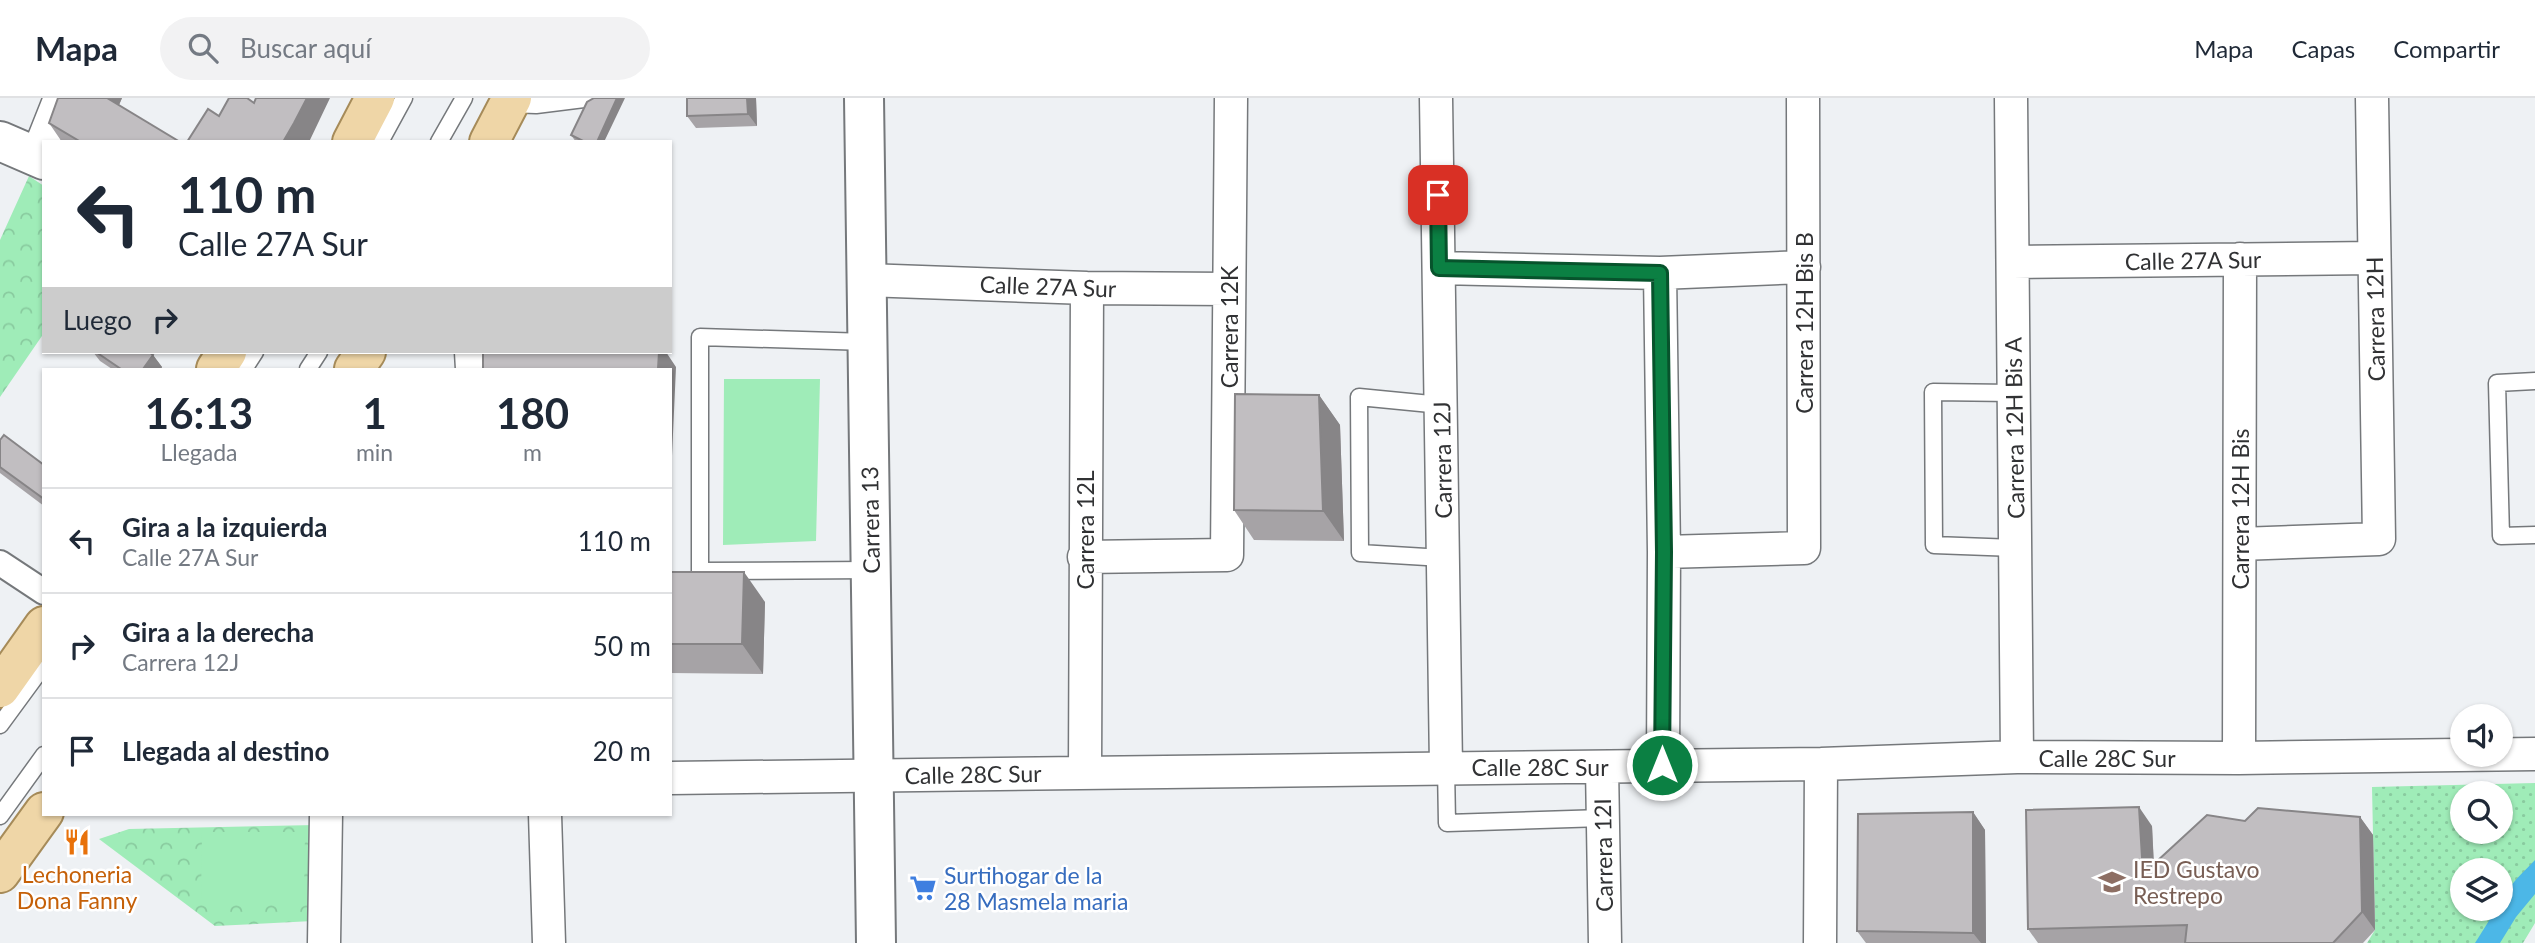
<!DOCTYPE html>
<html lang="es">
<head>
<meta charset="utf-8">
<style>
	body { margin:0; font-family:Lato,sans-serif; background:#f2f2f3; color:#1f2937; height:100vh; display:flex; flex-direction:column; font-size:26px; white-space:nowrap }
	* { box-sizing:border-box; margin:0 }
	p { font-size:23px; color:#747a83 }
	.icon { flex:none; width:38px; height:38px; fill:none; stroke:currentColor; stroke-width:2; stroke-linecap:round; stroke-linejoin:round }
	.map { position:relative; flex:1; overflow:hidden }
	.details { position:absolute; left:42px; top:270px; width:630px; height:448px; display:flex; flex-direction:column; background:#fff; border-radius:0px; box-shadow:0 2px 5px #0004 }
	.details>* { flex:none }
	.hud { position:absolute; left:42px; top:42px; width:630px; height:214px; border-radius:0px; box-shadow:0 2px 5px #0004; background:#fff; color:#1f2937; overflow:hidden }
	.tools { position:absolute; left:2450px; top:606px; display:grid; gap:14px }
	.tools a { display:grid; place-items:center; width:63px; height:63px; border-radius:50%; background:#fff; box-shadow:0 2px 5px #0004; font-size:35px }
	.pin { position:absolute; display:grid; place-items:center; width:60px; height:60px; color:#fff; margin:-30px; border-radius:14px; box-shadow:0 4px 10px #0006 }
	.me { position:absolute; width:77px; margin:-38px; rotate:0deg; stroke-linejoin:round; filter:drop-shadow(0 0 5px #0008) }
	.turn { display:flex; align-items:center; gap:24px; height:147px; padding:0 21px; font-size:32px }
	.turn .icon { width:91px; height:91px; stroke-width:2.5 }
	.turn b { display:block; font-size:49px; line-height:60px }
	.then { display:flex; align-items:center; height:66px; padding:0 21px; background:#0003; gap:14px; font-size:26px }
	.eta { display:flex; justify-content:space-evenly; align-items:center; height:119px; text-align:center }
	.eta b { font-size:42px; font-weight:700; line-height:49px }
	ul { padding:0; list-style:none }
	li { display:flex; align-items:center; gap:21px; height:105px; padding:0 21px; border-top:2px solid #e0e1e3 }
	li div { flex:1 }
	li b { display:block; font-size:26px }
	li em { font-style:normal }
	header { display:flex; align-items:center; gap:42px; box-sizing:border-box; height:98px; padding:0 35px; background:#fff; border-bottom:2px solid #e0e1e3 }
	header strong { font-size:33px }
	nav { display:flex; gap:38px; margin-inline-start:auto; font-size:24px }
	.search { width:490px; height:63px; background:#f2f2f3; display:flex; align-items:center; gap:18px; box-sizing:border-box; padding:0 24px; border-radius:38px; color:#747a83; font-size:26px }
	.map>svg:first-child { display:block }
</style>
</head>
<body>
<header>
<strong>Mapa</strong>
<div class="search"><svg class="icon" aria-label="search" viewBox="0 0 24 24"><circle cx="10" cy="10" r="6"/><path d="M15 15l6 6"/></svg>Buscar aquí</div>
<nav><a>Mapa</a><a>Capas</a><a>Compartir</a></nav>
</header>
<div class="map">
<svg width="2535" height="845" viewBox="0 0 2535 845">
	<defs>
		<pattern id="grass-dots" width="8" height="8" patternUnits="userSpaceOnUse" patternTransform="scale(1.75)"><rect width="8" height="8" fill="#9fecb8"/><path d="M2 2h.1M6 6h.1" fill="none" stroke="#89cb9f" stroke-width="1.8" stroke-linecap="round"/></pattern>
		<pattern id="park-crowns" width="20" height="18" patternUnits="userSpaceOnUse" patternTransform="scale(1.75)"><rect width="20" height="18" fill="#9fecb8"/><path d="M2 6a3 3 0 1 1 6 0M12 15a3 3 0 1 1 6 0" fill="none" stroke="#89cb9f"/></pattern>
	</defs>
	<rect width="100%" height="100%" fill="#eef1f4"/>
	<path fill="url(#grass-dots)" fill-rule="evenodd" d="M2535,685V825L2523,845H2367L2375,832L2372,689ZM2462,695H2501V733H2462ZM2462,772H2501V810H2462Z"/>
	<path fill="url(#park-crowns)" d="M29,78L44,88V235L0,299V142Z
		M316,727L313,823L215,828L99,741L129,731Z"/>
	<path fill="#9fecb8" d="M724,281H820L816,443L723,447Z
		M202,734H305L304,801H201Z"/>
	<path fill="#4cb7e7" d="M2535,762V796L2516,819L2500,845H2475L2497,810H2501C2501,793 2524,774 2535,762Z"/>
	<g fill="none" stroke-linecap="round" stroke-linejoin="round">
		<g stroke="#75787b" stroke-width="19">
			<path id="service" d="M509,6L536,7L592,0
				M380,44L404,0
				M439,44L464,0
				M867,244L700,239V473L871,472
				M244,271L255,254
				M308,271L319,254
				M2535,283L2497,285L2501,438L2535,437
				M2013,295L1933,294L1934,447L2015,450
				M1441,307L1359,299L1360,455L1443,460
				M0,627L44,567
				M1446,669L1447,725L1603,720
				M0,718L44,657"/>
		</g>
		<g stroke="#75787b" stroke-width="28">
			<path id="pedestrian" d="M0,465L44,494"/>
		</g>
		<g stroke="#75787b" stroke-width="35">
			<path id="minor" d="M1436,0L1446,669
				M2011,0L2017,659
				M37,58L60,0
				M2013,164L2374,160
				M1439,170L1660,175L1804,169
				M1660,175L1664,454L1663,667
				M866,182L1087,190L1229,191
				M471,254L472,271
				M2240,446L2379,441L2372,0
				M1664,454L1804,450L1803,0
				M1084,459L1227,457L1231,0
				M2239,660L2240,161
				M1602,669L1605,845
				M1085,674L1087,190
				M670,680L1821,666L2017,659L2239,660L2535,656
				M545,716L549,845
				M324,845L326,716
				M1820,845L1821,666"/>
		</g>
		<g stroke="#75787b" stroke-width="42">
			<path id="tertiary" d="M864,0L876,845
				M0,43L44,62"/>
		</g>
		<g stroke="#a68b59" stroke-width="42">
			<path id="primary" d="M352,44L375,0
				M489,44L512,0
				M216,271L227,254
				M354,271L366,254
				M0,590L44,528
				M0,775L44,714"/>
		</g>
		<use href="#service" stroke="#fff" stroke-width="16"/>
		<use href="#pedestrian" stroke="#fff" stroke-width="24"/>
		<use href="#minor" stroke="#fff" stroke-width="32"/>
		<use href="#tertiary" stroke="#fff" stroke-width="38"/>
		<use href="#primary" stroke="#efd6a7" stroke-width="38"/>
	</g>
	<path fill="#a6a3a6" d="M58,0H122L119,7L180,44H62L49,25Z
		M687,0H756L757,28L696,30L687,18Z
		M571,37L604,44H576Z
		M93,254H149L153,257L162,269L161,271H112L100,263Z
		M1319,297L1340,327L1344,443L1254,442L1234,412Z
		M0,342L44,367V408L0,375Z
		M670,474L765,504L763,576L670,575Z
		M1973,714L1985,732L1986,845H1866L1857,833Z
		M2360,719L2373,737L2375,832L2363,845H2038L2028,831L2152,728L2154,766L2245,723Z"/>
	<path fill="#878587" d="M104,0H122L115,16Z
		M307,0H330L309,44H283Z
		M617,0H625L604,44H597Z
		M747,0H756L757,28L748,16Z
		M659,254H666L676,269L671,380L670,271H658Z
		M153,257L162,269L161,271H143Z
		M1319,297L1340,327L1344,443L1323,413Z
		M744,474L765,504L763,576L742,546Z
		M2139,709L2152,728L2155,794L2143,776Z
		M1973,714L1985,732L1986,845H1981L1973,835Z
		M2360,719L2373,737L2375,832L2362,814Z"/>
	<path fill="#c1bec1" stroke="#878587" stroke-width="2" d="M58,0H107L180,44H81L49,25Z
		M229,0H247L254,5L256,0H307L294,25L283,44H187L208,11L219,18Z
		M594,0H617L597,44H585L571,37L587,4Z
		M687,0H747L748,16L687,18Z
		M96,254H149L153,257L143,271H121Z
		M483,254H659L658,271H483Z
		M1235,296L1319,297L1323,413L1234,412Z
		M4,337L44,367V401L0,369V342Z
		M670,474H744L742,546H670Z
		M2139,709L2143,776L2207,717L2245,723L2258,710L2360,719L2362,814L2333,845H2185L2187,827L2028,831L2026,712Z
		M1973,714V835L1857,833L1858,716Z"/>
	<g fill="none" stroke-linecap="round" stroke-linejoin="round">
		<g stroke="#07532c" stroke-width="18">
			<path id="route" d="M1438,97L1439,170L1660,175L1664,454L1662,667"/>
		</g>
		<use href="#route" stroke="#0b8043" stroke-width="12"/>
	</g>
	<defs>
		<g id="restaurant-bare" transform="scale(2.1)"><path d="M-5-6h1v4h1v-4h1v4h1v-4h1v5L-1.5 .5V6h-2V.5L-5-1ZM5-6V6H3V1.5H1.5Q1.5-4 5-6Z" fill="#e8710a" stroke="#fff" stroke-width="2.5" paint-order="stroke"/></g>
		<g id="school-bare" transform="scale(2.1)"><path d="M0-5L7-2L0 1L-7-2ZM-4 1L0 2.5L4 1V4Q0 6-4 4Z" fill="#8d6e63" stroke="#fff" stroke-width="2.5" paint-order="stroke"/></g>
		<g id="supermarket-bare" transform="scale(2.1)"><path d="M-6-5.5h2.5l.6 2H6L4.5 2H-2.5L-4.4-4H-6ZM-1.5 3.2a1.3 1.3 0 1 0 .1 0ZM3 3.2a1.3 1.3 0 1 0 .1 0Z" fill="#3f7fe0" stroke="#fff" stroke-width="2.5" paint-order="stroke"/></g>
	</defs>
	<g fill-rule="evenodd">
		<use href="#restaurant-bare" x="77" y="744"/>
		<use href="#school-bare" x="2112" y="784"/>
		<use href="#supermarket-bare" x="923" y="790"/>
	</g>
	<g text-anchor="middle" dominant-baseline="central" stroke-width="5" stroke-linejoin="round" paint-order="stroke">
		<g font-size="23" fill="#313234" stroke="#fff">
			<text transform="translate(2193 162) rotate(-1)">Calle 27A Sur</text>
			<text transform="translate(1048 188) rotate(2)">Calle 27A Sur</text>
			<text transform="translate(2375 221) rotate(-91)">Carrera 12H</text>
			<text transform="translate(1804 225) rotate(-90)">Carrera 12H Bis B</text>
			<text transform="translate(1229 229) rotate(-90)">Carrera 12K</text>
			<text transform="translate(2014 330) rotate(-91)">Carrera 12H Bis A</text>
			<text transform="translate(1442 362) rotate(-91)">Carrera 12J</text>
			<text transform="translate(2240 411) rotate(-90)">Carrera 12H Bis</text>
			<text transform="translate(870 422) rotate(-91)">Carrera 13</text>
			<text transform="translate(1085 432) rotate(-90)">Carrera 12L</text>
			<text x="2107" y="660">Calle 28C Sur</text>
			<text x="1540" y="669">Calle 28C Sur</text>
			<text transform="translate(973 676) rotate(-1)">Calle 28C Sur</text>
			<text transform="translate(1603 757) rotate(-91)">Carrera 12I</text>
		</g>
		<g font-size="23" fill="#785e54" stroke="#fff" text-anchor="start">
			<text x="2133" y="771">IED Gustavo<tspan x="2133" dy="26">Restrepo</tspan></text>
		</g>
		<g font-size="23" fill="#c56008" stroke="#fff">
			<text x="77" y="776">Lechoneria<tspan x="77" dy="26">Dona Fanny</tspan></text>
		</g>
		<g font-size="23" fill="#366cbe" stroke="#fff" text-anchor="start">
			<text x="944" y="777">Surtihogar de la<tspan x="944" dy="26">28 Masmela maria</tspan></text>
		</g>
	</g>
</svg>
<div class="tools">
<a><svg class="icon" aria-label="sound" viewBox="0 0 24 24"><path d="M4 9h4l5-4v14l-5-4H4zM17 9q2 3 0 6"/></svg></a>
<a><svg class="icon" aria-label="search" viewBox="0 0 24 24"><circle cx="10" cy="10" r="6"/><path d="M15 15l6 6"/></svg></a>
<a><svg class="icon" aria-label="layers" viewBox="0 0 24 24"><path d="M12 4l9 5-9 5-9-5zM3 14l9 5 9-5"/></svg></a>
</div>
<div class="pin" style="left:1438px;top:97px;background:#d93025"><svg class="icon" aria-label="arrive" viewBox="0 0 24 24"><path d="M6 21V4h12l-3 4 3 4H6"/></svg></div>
<svg class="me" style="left:1662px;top:667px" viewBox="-20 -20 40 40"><circle r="17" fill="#0b8043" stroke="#fff" stroke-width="3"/><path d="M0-11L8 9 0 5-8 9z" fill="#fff"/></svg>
<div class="hud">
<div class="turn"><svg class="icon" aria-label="left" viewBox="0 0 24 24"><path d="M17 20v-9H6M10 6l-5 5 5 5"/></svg><div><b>110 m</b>Calle 27A Sur</div></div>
<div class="then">Luego<svg class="icon" aria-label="right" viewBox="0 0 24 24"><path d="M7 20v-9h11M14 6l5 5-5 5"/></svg></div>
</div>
<section class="details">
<div class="eta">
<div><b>16:13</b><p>Llegada</p></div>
<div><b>1</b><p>min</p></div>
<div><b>180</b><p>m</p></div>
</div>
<ul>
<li><svg class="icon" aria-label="left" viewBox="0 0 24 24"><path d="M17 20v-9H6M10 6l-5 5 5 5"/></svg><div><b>Gira a la izquierda</b><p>Calle 27A Sur</p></div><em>110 m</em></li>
<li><svg class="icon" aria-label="right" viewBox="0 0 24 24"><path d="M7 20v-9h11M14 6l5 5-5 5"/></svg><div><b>Gira a la derecha</b><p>Carrera 12J</p></div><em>50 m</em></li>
<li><svg class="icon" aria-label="arrive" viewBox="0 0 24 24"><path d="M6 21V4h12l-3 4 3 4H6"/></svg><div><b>Llegada al destino</b></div><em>20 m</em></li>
</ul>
</section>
</div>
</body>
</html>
